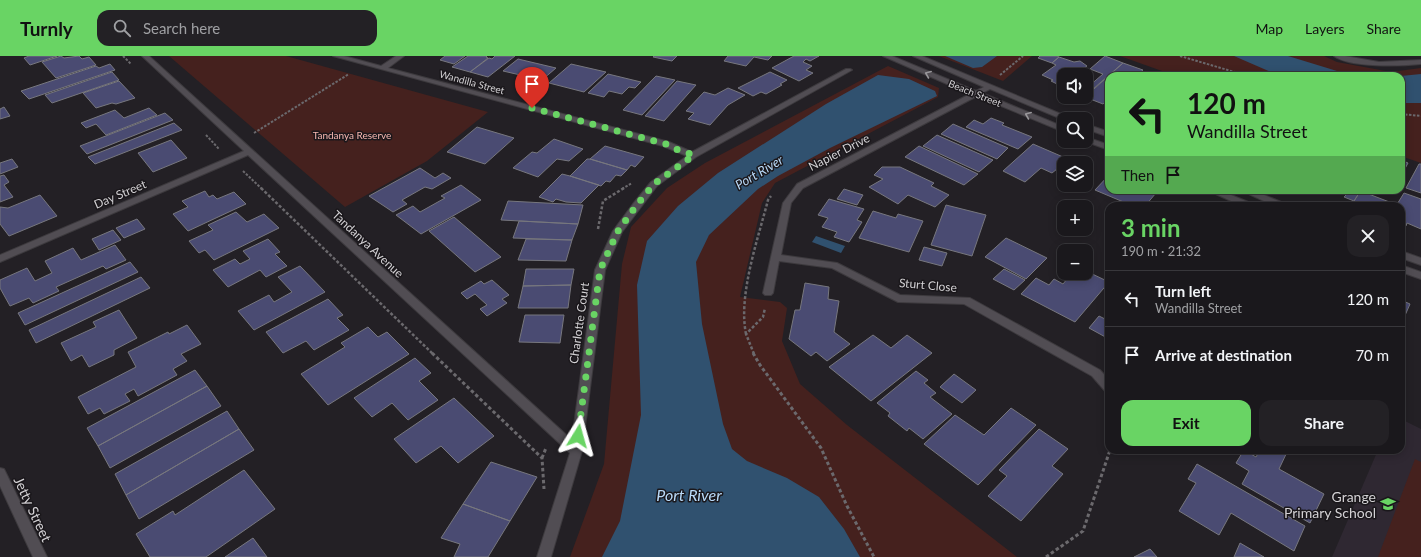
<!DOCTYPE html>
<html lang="en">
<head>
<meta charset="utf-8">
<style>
	body { margin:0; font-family:Lato,sans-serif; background:#232125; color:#f1f3f6; height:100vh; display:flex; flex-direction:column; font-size:15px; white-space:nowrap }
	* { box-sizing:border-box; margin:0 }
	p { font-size:13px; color:#9fa0a3 }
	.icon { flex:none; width:22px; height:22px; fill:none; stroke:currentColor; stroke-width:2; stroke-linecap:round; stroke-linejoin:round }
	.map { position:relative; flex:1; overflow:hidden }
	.details { position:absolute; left:1105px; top:146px; width:300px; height:252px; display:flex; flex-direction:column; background:#1a181c; border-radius:12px; box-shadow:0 2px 10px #0003,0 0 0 1px #38373b }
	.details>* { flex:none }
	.banner { position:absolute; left:1105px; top:16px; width:300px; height:122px; border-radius:12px; box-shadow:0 2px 10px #0003,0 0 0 1px #38373b; background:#69d464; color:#111; overflow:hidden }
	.tools { position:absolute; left:1057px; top:12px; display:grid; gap:8px }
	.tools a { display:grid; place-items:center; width:36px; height:36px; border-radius:8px; background:#1a181c; box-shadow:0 2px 10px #0003,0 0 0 1px #38373b; font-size:20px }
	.pin { position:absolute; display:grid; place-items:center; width:34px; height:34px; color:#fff; margin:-41px -17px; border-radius:50% 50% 50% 0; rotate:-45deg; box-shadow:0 0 4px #0007 }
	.pin .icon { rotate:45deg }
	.me { position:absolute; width:44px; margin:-22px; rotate:8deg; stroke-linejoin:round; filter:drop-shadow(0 0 3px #0008) }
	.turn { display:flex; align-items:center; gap:14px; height:84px; padding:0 16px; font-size:18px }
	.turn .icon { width:52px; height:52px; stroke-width:2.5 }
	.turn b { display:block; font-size:28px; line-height:34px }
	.then { display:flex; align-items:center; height:38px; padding:0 16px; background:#0003; gap:8px; font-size:15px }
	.round { display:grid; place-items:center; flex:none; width:42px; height:42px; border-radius:12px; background:#232125 }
	.headline { display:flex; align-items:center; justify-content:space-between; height:68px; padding:0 16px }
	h1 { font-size:24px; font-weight:700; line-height:30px; color:#69d464 }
	.cta { display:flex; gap:8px; margin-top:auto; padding:8px 16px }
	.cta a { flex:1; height:46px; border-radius:12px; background:#69d464; color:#111; font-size:16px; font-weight:700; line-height:46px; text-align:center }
	.cta a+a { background:#232125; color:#f1f3f6 }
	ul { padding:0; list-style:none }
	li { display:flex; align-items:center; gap:12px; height:56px; padding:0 16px; border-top:1px solid #38373b }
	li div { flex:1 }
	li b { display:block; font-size:15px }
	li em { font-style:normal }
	header { display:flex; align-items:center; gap:24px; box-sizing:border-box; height:56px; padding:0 20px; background:#69d464; color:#111 }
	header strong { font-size:19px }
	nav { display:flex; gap:22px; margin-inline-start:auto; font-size:14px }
	.search { width:280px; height:36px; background:#232125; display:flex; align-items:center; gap:10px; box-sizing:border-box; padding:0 14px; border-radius:12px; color:#9fa0a3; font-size:15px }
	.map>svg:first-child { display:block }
</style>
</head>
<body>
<header>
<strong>Turnly</strong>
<div class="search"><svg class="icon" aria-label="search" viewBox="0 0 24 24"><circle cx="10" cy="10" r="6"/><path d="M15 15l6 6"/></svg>Search here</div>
<nav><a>Map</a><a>Layers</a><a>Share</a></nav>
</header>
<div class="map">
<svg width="1421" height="501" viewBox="0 0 1421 501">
	<rect width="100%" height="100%" fill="#232025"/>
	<path fill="#2f2832" d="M1401,363L1421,373V501H1332L1378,394H1401Z"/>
	<path fill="#45211e" d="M169,0H286L488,56L427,105L345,151Z
		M939,0H1032L1003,25Z
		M1120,0H1324L1337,6L1391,16L1421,12V107L1401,100V20H1176Z
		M888,10L939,32L938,41L775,127L762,147L740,241L780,246L787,252L782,285L800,328L847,369L1017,501H570L604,408L622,208L631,171L667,132L705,107Z
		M1415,403L1421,406V501H1378Z"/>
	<path fill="#30516f" d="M945,0H997L982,11L973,12Z
		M1234,0H1288L1337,15L1377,20H1280Z
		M1421,18V47H1401V20Z
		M878,19L909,23L935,35L937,40L830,92L778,120L758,133L709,179L696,206L702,268L723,368L732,393L747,405L787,422L819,441L844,473L860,501H602L620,465L641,359L637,229L647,185L678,150L718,117L826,48Z
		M816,180L845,190L841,197L812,186Z"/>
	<path fill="#4a4b72" stroke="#77777e" d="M29,0H57L30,9L24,2Z
		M61,0L64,2L79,0L82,3L89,1L96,9L56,22L42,6Z
		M445,0H465L454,8L440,4Z
		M468,0H487L486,1L488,2L470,16L452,11Z
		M495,0H515L488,21L470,16L489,2L492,3Z
		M677,0L672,5L653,1L654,0Z
		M728,0H772L768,4L754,1L746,10L724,5Z
		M794,0H819L810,5L806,3L803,6L812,10L806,14L813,17L799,25L772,12Z
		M1040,0H1057L1059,1L1052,7L1038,2Z
		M1105,0L1123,7L1086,39V31H1088L1103,18L1090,13Z
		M1059,1L1074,6L1080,5L1087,10L1075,19H1064V27L1061,30L1051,25L1053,24L1042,19L1056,9L1052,7Z
		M518,3L556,12L542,24L503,15Z
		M1123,7L1143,14L1136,20H1109V25L1105,29L1109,31V43L1103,48L1085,41Z
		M110,8L115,14L29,43L21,35L96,10L99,12Z
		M571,8L606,16L584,36L549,27Z
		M112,16L119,24L52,47L45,39Z
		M770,16L787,24L780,28L782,29L766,38L761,36L753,40L738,32Z
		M608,18L641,26L635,32L629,31L622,38L609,35L604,41L588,37Z
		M656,20L675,24L642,59L623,54Z
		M119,25L135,42L116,48L112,47L96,52L83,37Z
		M677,25L696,29L664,65L645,60Z
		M728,32L745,39L728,49L710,69L688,63L694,57L686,55L704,36L715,39Z
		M4,51L10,60L0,63V53Z
		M149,52L157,59L106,79L96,68L86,72L81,67L115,54L124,62Z
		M165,57L173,64L87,98L80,90Z
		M991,62L1004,67L1002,69L1032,81L1018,93L966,71L974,64L983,68Z
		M174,67L182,74L95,108L88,101Z
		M953,68L1008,92L997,103L941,78Z
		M477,71L514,82L485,108L447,96Z
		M937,79L993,104L979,116L923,90Z
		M554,83L583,93L569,105L557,103L538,121L513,112L532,96L537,97Z
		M171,84L187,102L153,116L138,97Z
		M1033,88L1077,107H1064V116L1057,113L1052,117L1041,112L1025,126L1003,115Z
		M605,90L644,101L635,111L631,109L627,114L590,103Z
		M919,90L978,118L964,129L905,101Z
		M12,103L18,111L0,118V107Z
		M587,103H590L627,114L621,120L616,119L610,126L606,125L601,130L570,120Z
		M1401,104L1408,107L1401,120Z
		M1419,108H1421V137L1406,132Z
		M882,111H900L934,127L931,130L949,139L935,151L908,139L898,148L869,131L883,123L874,119Z
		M420,112L435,122L443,117L451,122L432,133L425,131L402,144L407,148L393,156L369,140Z
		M562,118L570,120L599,129L581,147L566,146L556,143L553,146L539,141Z
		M4,119L9,126L4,129L13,141L0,146V120Z
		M1109,119V134H1149L1156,137L1145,150H1133L1095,134Z
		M461,129L481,144L421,178L396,159L413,150L420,156L445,142L441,140Z
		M844,133L863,139L857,149L837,143Z
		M1334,134H1361L1354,145L1344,141L1346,139Z
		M1361,134H1368L1366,137L1392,147L1390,150H1376L1367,146L1365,149L1354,145Z
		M205,135L209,141L213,139L217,143L234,136L246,148L188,175L173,158L188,151L182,145Z
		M1404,137L1421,143V173L1407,167L1406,170L1401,168V150H1396Z
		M40,139L57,160L9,180L0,168V151L8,152Z
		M829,143L864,153L857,164L862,166L849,186L834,181L837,176L822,171L828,162L818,159Z
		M508,145L583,149L578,168L501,164Z
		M946,149L986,159L972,200L931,189Z
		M873,155L896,162L898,158L923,165L909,196L859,182Z
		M236,156L247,166L264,158L279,172L214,204L205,194L199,197L189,185L213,174L208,169Z
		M454,161L501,201L475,216L429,175Z
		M137,163L145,173L124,182L116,172Z
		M519,165L578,168L572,184L513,182Z
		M113,174L121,184L99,194L92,183Z
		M1006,182L1047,202L1026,223L985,201Z
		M268,183L280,196L275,198L287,210L266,221L260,214L228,231L213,214L235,203L240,208L250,203L243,195Z
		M526,183L572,184L566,205L518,204Z
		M115,189L126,204L106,213L103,210L56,231L59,235L33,247L29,242L10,250L0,232V224L27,212L35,225L52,217L45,205L73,192L81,204Z
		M924,191L947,197L942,210L919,204Z
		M130,206L138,216L25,269L18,257Z
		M300,210L325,236L254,274L238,255L269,239L274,246L292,236L278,221Z
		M526,213H574L571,229L523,230Z
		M1004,213L1025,224L1014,234L993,223Z
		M1086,215L1109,226L1075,266L1021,238L1036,222L1049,229L1054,223L1063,228L1072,217H1086Z
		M141,221L150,232L36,287L29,274Z
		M492,224L509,239L502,243L507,247L487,260L480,253L487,249L475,238L467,243L461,237L481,225L484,228Z
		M805,227L829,231L828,243L839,245L834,276L850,288L827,305L816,296L811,300L789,283L795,254H800Z
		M571,229L568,252H518L523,230Z
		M328,243L343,259L337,262L349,274L314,294L306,285L283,297L266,276Z
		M1401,244L1410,248L1403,264L1401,263Z
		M119,254L137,282L114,294V299L89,311L82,299L71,305L61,287L96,271L93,266Z
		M525,259H564L560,287L519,286Z
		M1099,260L1109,265V283L1089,272Z
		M187,269L201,288L181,298L187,305L173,313L177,319L138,340L134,333L125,338L130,345L104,358L100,352L88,358L78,341L136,311L128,296L168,276L169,278Z
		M368,271L378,281L387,276L409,298L328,349L301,318L345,291L341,287Z
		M873,279L891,292L907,279L932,297L871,345L829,311Z
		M415,302L431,317L419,325L438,344L408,364L392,347L372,361L354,342Z
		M195,314L207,330L98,390L87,372Z
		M916,315L928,324L924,327L936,337L930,341L952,358L923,383L909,372L907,375L888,360L890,357L877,347Z
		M954,318L976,334L962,347L940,331Z
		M207,330L221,350L110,412L98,390Z
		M454,342L494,380L458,407L441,390L416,407L394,383Z
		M1011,352L1036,369L978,429L924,388L955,359L984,379Z
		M227,355L239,373L126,439L115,418Z
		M239,373L254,394L139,463L126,439Z
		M1039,373L1068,393L1052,410L1063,418L1021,465L988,440L1007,420L999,414Z
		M1244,394L1256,401L1260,394H1288L1279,413L1324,438L1310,467L1242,428L1249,415L1236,407Z
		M491,406L537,421L510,465L463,448Z
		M1197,408L1305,470L1294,495L1231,457L1219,479L1179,455L1196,427L1188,423Z
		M244,414L275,453L206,501H150L136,478L173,455L175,459Z
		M463,448L510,465L488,501H454L460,488L441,482Z
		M253,482L267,501H225Z
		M1240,487L1264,501H1234Z
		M1150,493L1157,501H1134Z"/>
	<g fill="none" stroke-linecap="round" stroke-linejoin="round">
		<g stroke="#3d3a3e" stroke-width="2">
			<path id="minor" d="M142,0H149L572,384L595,214L613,175L633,148L651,126L687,100L663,90L333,0H344L381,10L396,0H404L388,12L669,86L692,96L846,13H850L852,14L696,101L657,130L622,176L605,214L582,395L551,501H537L570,397L248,99L0,206V199L244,95Z
				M883,0H892L976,35L984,31L913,0H922L1073,63L1064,64L990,33L982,37L1064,71V76L977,40L803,132L791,147L781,199L837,207L900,239L970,242L1100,314L1109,324V336L1105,335L1092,320L964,248L898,246L832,212L779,205L773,237L771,239H765L763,237L783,147L797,128L970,38Z
				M1334,0H1345L1379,6L1421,4V8C1401,10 1350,12 1334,0Z
				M1086,68L1109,76V81L1086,73Z
				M1086,81L1109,89V94L1084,85H1086Z
				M1207,134H1219L1253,148L1254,150H1242Z
				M1240,134H1252L1286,148L1287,150H1275Z
				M1401,195L1421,202V209L1401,202Z
				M1401,209L1421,216V223L1401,216Z"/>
		</g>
		<g stroke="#3d3a3e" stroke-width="2">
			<path id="tertiary" d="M0,412L4,413L47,501H33L0,430Z"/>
		</g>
		<path stroke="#6b696d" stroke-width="2" stroke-dasharray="2.5 1.5" stroke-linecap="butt" d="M123,0L131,8
			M1180,0L1248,20
			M1000,19L1023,0
			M1401,58L1421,60
			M254,77L349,18
			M206,79L219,93
			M243,115L262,133
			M622,133L632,127"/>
		<path stroke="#6b696d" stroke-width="2.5" stroke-dasharray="3 2" stroke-linecap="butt" d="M261,132L433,298
			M598,173L603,145L624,132
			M746,278C738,239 758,183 768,144L771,140
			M754,298L746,278L763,261L765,252"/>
		<path stroke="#6b696d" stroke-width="3" stroke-dasharray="3.5 2.5" stroke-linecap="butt" d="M432,297L542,402L544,433
			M753,297L760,309L821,392L847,450L874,501
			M542,402L546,392
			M1046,501L1083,475L1110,394"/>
		<use href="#minor" fill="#514d53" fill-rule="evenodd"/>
		<use href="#tertiary" fill="#514d53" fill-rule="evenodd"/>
	</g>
	<defs><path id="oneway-chevron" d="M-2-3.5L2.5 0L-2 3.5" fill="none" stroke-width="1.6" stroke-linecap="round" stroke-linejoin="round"/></defs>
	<g stroke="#98969a">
		<use href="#oneway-chevron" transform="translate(928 18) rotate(-158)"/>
		<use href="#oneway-chevron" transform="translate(1028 59) rotate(-158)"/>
	</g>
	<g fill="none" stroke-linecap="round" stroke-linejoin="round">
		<path stroke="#69d464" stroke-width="7" stroke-dasharray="0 12.6" d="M532,52L666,88L678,94L694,99L654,128L636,150L618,175L600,214L578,380"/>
	</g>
	<defs>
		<g id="school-bare" transform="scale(1.2)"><path d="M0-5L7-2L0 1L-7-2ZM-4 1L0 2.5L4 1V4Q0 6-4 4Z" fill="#69d464" stroke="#1a171b" stroke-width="2.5" paint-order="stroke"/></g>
	</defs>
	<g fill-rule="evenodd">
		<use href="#school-bare" x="1388" y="448"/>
	</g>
	<g text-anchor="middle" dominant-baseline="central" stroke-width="3" stroke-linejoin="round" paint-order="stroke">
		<g font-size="10" fill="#d3d1d4" stroke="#1a171b">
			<text transform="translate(472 26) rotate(15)">Wandilla Street</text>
			<text transform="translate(975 37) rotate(22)">Beach Street</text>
		</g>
		<g font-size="10" fill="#f6b7b0" stroke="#1a171b">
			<text x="352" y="79">Tandanya Reserve</text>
		</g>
		<g font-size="12" fill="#d3d1d4" stroke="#1a171b">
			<text transform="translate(839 96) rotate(-27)">Napier Drive</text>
			<text transform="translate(120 138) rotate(-23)">Day Street</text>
			<text transform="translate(368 188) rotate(43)">Tandanya Avenue</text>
			<text transform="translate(928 229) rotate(5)">Sturt Close</text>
			<text transform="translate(579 267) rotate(-82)">Charlotte Court</text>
		</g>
		<g font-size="13" font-style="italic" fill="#b9daf9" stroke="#1a171b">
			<text transform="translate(759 116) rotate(-31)">Port River</text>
		</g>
		<g font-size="14" fill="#d3d1d4" stroke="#1a171b" text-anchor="end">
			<text x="1376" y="440">Grange<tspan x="1376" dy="16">Primary School</tspan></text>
		</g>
		<g font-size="14" fill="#d3d1d4" stroke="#1a171b">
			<text transform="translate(33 453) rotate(65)">Jetty Street</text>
		</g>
		<g font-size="16" font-style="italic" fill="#b9daf9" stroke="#1a171b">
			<text x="689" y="438">Port River</text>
		</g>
	</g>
</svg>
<div class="tools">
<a><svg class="icon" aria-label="sound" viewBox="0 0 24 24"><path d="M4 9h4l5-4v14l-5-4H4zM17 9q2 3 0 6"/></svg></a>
<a><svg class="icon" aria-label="search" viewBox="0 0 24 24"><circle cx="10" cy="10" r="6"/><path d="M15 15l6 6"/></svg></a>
<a><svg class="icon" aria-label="layers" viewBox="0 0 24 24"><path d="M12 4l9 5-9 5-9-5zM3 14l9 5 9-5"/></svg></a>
<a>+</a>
<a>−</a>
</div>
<div class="pin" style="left:532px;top:52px;background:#d93025"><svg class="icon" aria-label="arrive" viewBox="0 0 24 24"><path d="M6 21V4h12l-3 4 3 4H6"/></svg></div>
<svg class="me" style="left:578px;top:380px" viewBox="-20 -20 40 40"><path d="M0-17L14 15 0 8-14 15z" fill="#69d464" stroke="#fff" stroke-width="4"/></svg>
<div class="banner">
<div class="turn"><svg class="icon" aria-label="left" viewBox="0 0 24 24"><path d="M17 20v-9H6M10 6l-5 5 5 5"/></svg><div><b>120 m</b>Wandilla Street</div></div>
<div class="then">Then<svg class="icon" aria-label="arrive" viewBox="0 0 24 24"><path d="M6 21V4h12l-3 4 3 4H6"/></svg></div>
</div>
<section class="details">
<div class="headline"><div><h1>3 min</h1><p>190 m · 21:32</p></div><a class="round"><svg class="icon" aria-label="close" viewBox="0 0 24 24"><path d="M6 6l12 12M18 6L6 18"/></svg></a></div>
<ul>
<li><svg class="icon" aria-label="left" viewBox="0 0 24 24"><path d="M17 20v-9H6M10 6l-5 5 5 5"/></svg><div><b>Turn left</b><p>Wandilla Street</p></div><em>120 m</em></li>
<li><svg class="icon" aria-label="arrive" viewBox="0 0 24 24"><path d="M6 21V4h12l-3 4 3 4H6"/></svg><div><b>Arrive at destination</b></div><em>70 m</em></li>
</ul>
<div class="cta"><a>Exit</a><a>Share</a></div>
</section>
</div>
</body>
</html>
